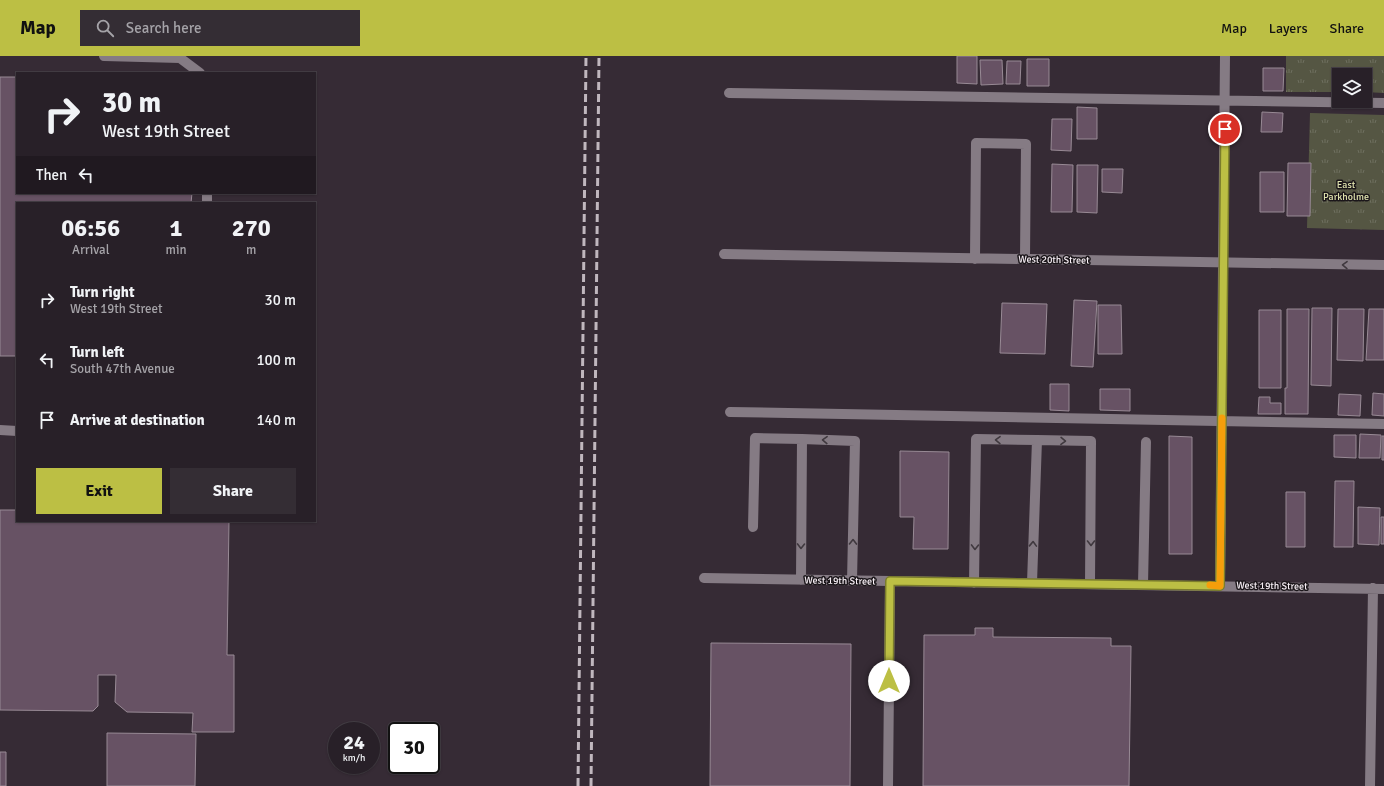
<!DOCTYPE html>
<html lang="en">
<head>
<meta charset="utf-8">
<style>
	body { margin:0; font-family:Signika,sans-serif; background:#342d34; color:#f1f3f6; height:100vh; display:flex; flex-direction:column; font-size:15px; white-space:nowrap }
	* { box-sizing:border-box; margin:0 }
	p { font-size:13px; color:#a5a3a8 }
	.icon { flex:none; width:22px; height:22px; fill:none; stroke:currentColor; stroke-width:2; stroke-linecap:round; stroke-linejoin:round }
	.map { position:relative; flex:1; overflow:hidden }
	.drawer { position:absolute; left:16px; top:146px; width:300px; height:320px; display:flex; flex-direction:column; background:#282028; border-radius:0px; box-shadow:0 1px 3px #0004,0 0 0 1px #443e45 }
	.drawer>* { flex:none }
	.guide { position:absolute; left:16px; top:16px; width:300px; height:122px; border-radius:0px; box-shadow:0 1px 3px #0004,0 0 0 1px #443e45; background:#282028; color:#f1f3f6; overflow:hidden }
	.buttons { position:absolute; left:1332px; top:12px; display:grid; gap:8px }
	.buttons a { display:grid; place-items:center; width:40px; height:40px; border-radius:0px; background:#282028; box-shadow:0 1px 3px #0004,0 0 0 1px #443e45; font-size:20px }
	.speed { position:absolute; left:328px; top:666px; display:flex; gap:8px; font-size:20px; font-weight:700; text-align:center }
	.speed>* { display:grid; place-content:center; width:52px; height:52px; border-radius:50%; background:#282028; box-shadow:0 1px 3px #0004,0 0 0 1px #443e45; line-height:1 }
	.speed small { font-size:10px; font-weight:400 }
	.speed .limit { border:2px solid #111; border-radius:6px; background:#fff; color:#111 }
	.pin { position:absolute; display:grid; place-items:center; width:34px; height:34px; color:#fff; margin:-17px; border:2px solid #fff; border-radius:50%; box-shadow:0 1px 4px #0007 }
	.me { position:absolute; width:44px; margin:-22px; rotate:0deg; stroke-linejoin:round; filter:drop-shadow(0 0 3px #0008) }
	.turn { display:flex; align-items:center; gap:14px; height:84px; padding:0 20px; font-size:18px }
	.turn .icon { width:52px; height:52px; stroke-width:2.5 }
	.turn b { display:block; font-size:28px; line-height:34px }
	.then { display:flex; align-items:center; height:38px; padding:0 20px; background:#0003; gap:8px; font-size:15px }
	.eta { display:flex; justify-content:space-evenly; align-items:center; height:68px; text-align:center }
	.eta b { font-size:24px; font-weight:700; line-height:28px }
	.primary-button { display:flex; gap:8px; margin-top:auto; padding:8px 20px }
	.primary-button a { flex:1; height:46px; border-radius:0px; background:#bcbf44; color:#111; font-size:16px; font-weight:700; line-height:46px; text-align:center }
	.primary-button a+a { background:#342d34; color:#f1f3f6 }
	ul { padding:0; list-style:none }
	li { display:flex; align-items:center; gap:12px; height:60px; padding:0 20px }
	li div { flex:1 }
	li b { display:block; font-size:15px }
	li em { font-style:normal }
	header { display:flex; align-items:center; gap:24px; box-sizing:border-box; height:56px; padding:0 20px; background:#bcbf44; color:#111 }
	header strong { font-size:19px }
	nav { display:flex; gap:22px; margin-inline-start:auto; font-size:14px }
	.search { width:280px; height:36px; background:#342d34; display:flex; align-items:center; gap:10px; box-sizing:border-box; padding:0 14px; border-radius:0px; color:#a5a3a8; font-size:15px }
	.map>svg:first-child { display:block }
</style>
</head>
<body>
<header>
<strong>Map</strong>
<div class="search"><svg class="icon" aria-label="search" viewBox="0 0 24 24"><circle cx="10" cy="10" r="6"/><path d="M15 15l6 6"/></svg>Search here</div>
<nav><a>Map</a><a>Layers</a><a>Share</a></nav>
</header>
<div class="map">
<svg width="1384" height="730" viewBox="0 0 1384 730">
	<defs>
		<pattern id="grass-tufts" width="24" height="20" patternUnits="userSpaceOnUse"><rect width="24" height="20" fill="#555643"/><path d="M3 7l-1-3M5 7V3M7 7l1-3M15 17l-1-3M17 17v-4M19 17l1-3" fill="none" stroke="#6e6f5f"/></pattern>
	</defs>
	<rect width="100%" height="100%" fill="#362b35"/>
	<path fill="url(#grass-tufts)" d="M1286,0H1384V37L1365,36V19H1339V36H1286Z
		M1310,57L1384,59V174L1307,172Z"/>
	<path fill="#675264" stroke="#988a95" d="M957,0H977V28L957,27Z
		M1027,3H1049V30H1027Z
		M980,4H1002L1003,28L981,29Z
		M1007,5H1021L1020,28H1006Z
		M1263,12H1284L1283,35H1263Z
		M0,21H17V137H192L191,147H17V300H0Z
		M1077,51L1097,52V83H1077Z
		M1262,56L1283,57L1282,76H1261Z
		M1052,63H1072L1071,95L1051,94Z
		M1288,107H1311L1310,160H1287Z
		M1052,108L1073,109L1072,156H1051Z
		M1077,109H1098L1097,157L1077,156Z
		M1102,113H1123L1122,137L1102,136Z
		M1260,116H1284V156H1260Z
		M1074,244L1097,245L1093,311L1071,310Z
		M1002,247L1047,248L1045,298L1000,297Z
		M1098,249H1121L1122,298H1098Z
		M1312,252H1332L1331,330L1311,329Z
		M1287,253H1309L1308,358H1285V332H1287Z
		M1338,253H1364L1363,305L1337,304Z
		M1369,253H1384V304H1366Z
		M1259,254H1281V332H1259Z
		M1050,328H1069V355L1050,354Z
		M1100,333H1130V355L1100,354Z
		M1373,337L1384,338V360L1372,359Z
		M1339,338L1361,339L1360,360L1338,359Z
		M1259,341H1270V347H1281V358H1258Z
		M1360,378L1381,379L1380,402H1359Z
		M1334,379H1356V402L1334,401Z
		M1169,380L1192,381V498H1169Z
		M1382,380H1384V404H1382Z
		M900,395L949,396L948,493H913L914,461H900Z
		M1335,425H1354L1353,491H1334Z
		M1286,436H1305V491H1286Z
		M1358,451L1380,452L1379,489L1358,488Z
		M0,454H17V465H229L227,599H234V676H192L193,657L127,656L115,646L116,619H98V650L93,655L0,654Z
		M1381,461H1384V488H1381Z
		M975,572H993V581L1111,582V590H1131L1129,730H923L924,579H975Z
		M711,587L851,588L850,730H710Z
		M107,677L196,678L195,730H107Z
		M0,696H6V730H0Z"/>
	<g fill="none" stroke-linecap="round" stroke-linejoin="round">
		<path stroke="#857b84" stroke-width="10" d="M104,0L180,2L200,17
			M729,37L1384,47
			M207,137V147
			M724,198L1384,209
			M975,203L976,87L1026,88L1025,203
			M730,356L1384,368
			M0,374L17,375
			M753,471L755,382L802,383
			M704,522L1384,533
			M801,524L802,383L855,385L852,525
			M974,527L976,383L1037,384
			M1032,527L1037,384L1091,385L1090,528
			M1143,529L1146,386
			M1220,530L1225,0
			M888,730L890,525
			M1370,730L1373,532"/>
		<path stroke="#c0b7be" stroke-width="3" stroke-dasharray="8 4" stroke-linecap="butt" d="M578,730L586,0
			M591,730L599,0"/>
	</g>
	<defs><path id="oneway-chevron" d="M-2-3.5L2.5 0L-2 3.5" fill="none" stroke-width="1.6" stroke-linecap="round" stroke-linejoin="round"/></defs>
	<g stroke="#40393f">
		<use href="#oneway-chevron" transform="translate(1345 209) rotate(-179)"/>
		<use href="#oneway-chevron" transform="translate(825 384) rotate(-178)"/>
		<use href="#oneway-chevron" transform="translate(998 384) rotate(-179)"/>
		<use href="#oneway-chevron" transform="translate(1063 385) rotate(1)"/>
		<use href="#oneway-chevron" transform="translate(853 486) rotate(-89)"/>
		<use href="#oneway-chevron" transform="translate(1091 487) rotate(90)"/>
		<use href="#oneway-chevron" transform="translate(1033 488) rotate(-88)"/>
		<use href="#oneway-chevron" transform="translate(801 490) rotate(91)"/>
		<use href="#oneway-chevron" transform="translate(975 491) rotate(91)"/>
	</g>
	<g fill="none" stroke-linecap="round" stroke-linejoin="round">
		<g stroke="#7a7c2c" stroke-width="10">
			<path id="route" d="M889,625L890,525L1220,530L1225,73"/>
		</g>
		<use href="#route" stroke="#bcbf44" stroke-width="7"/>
		<path stroke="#f59e0b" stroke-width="7" d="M1210,529L1220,530L1222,362"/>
	</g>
	<g text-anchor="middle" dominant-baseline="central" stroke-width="3" stroke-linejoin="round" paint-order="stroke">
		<g font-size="10" fill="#e2e5b0" stroke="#1b161a">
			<text x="1346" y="129">East<tspan x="1346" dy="12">Parkholme</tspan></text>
		</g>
		<g font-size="10" fill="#f9f1f7" stroke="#1b161a">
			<text transform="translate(1054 204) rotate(1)">West 20th Street</text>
			<text transform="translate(840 525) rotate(1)">West 19th Street</text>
			<text transform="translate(1272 530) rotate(1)">West 19th Street</text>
		</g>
	</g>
</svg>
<div class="buttons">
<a><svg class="icon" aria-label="layers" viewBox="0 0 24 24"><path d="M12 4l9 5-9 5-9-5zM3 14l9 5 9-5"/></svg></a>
</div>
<div class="speed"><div>24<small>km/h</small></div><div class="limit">30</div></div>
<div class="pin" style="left:1225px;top:73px;background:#d93025"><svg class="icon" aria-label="arrive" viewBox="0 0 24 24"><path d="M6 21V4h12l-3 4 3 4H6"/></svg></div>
<svg class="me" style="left:889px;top:625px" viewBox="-20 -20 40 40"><circle r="19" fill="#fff"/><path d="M0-13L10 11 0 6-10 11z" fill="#bcbf44"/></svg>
<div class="guide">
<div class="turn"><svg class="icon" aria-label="right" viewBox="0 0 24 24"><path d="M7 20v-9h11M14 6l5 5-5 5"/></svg><div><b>30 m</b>West 19th Street</div></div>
<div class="then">Then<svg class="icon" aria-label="left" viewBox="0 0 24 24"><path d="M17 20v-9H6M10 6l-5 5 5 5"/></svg></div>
</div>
<section class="drawer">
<div class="eta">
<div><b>06:56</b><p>Arrival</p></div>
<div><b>1</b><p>min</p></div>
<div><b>270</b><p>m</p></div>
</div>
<ul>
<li><svg class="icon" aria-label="right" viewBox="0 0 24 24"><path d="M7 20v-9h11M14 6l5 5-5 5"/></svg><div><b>Turn right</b><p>West 19th Street</p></div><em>30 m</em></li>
<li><svg class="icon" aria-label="left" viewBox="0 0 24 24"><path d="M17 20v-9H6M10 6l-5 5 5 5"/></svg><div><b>Turn left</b><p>South 47th Avenue</p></div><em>100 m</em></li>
<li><svg class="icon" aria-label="arrive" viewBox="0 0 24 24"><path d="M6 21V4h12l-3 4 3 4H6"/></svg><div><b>Arrive at destination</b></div><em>140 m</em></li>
</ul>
<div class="primary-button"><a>Exit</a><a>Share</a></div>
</section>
</div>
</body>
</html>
